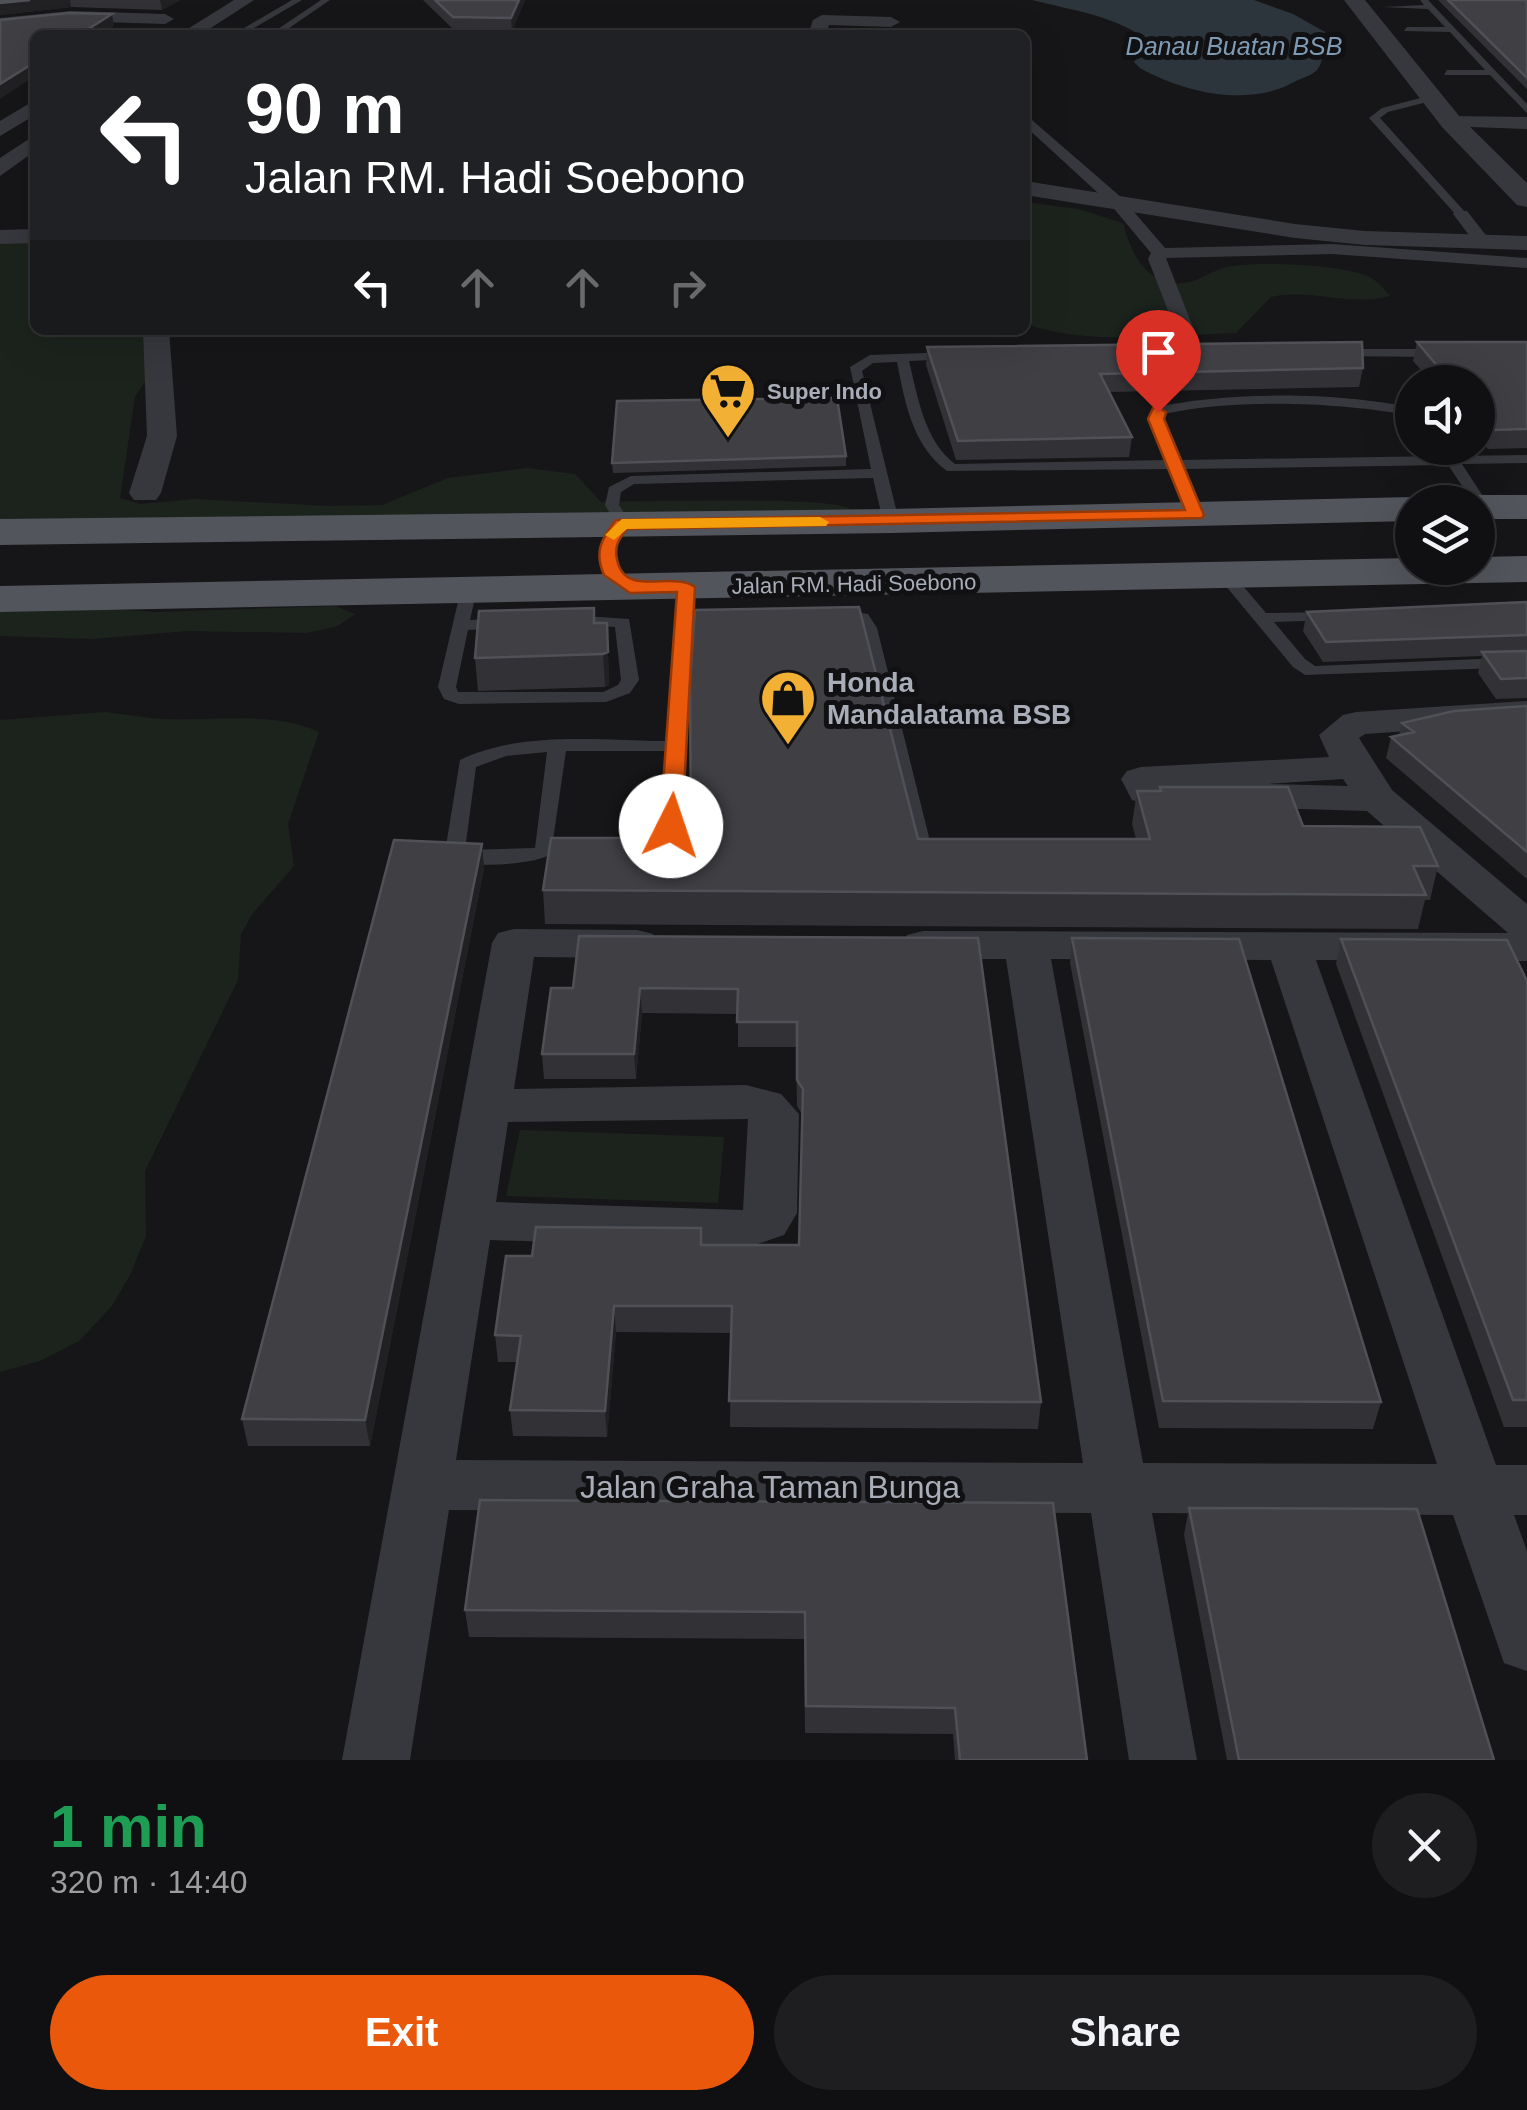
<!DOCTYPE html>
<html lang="en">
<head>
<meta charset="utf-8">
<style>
	body { margin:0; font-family:Arial,sans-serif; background:#1e1e20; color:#f1f3f6; height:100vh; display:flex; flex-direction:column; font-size:38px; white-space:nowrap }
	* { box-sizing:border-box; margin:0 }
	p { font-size:32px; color:#9c9d9f }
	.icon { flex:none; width:55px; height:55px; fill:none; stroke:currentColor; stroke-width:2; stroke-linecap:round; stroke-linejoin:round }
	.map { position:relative; height:1760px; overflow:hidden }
	.sheet { display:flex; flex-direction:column; background:#101012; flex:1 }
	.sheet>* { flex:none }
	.top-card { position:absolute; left:30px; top:30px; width:1000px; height:305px; border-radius:15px; box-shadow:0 10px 40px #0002,0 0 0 2px #303032; background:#202124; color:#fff; overflow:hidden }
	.fabs { position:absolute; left:1395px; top:365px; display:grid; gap:20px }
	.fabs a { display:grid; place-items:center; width:100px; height:100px; border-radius:50%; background:#101012; box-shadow:0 10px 40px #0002,0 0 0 2px #303032; font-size:50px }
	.pin { position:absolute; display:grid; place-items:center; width:85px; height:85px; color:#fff; margin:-102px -42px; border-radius:50% 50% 50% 0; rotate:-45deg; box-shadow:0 0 10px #0007 }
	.pin .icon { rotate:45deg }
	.me { position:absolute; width:110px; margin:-55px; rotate:4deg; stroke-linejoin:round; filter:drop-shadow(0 0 8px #0008) }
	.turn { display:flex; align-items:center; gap:35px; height:210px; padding:0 50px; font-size:45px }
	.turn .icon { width:130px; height:130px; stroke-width:2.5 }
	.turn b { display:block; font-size:70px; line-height:85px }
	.lanes { display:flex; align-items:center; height:95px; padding:0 50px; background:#0003; justify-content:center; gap:50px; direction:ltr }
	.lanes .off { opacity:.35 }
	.round { display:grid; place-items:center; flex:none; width:105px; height:105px; border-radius:52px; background:#1e1e20 }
	.head { display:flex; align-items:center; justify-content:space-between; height:170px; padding:0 50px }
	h1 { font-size:60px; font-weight:700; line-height:75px; color:#1e9e55 }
	.cta { display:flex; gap:20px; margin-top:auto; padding:20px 50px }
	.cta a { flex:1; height:115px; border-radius:60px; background:#ea580c; color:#fff; font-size:40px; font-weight:700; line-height:115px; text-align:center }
	.cta a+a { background:#1e1e20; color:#f1f3f6 }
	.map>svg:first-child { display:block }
</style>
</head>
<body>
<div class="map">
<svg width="1527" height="1760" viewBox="0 0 1527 1760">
	<rect width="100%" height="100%" fill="#161618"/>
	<path fill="#1c231d" d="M1025,202L1078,209L1123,223C1131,253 1146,286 1183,283C1199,282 1212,270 1227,267C1255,261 1341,264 1367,276C1377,280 1383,288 1390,296C1349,307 1312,288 1271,297L1236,333C1166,335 1092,346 1025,324Z
		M30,242H35V330H172L164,352L135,397L120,498L140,504L195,499L328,506L382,505L448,478L527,468L575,474L601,502C637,502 833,496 850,509L842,514L0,520V244Z
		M335,606L355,614L338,626L307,633L187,631L93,639L0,636V611L94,608L155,612Z
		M105,712C126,714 148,719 169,719C218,721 273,711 319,732L288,824L294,866L253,913L241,934L238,980L145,1171L146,1236L131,1273L112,1306L79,1341L40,1361L0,1372V720Z
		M520,1130L724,1137L718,1203L506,1196Z"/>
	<path fill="#2c353c" d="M1032,0H1254L1293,14L1325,32C1324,44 1325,60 1317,70C1312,75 1303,78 1296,81C1250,108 1184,93 1140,68L1134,62L1149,42C1119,16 1070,10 1032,0Z"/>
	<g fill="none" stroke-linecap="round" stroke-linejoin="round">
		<path fill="#37383d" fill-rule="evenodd" d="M292,0H302L242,35H232Z
			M321,0H330L279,35H269Z
			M1420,0H1428L1527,104V113L1490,75H1444L1447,70H1485L1450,32L1404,31L1407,27H1445L1428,9L1383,7L1424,5Z
			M1432,95L1435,100L1388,112L1380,118L1465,212V216H1457L1369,118L1382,108Z
			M1337,349H1438L1444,353L1438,357L1332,356V350Z
			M953,352L959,356L958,359L909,361C918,398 924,440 955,464L1166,460L1149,419L1153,408C1225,391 1341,392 1412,408V416C1343,402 1234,398 1164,414L1163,419L1180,460L1443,456L1441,448H1451L1457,456L1527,455V463L1462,464L1490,507L1483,511L1478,510V502H1473L1448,465L1184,469L1203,515L1196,519L1189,515L1170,469L947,471C912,445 905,402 897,362L873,363L862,371L899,521L896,524H886L883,521L873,478L634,484L621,492L619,505L631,524L623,529L618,527L605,505L609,487L631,476L871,469L850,367L870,355Z
			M1226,571L1232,573L1266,613L1336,612V618L1330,620L1274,622L1305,659L1315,666L1527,657V667L1305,675L1293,667L1220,579V573Z
			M686,582L694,587L681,825L678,829L671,831L661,825L667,751H566L551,854C538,864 475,868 459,862C452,860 450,857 445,852L460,760C522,730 601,741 667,741L678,587ZM547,752L535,848L465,850L476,767L506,756Z
			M469,584L477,589L470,620L504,618L512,623L504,628L468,630L456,687L458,692H603L618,685L621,680L615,627L562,623V617L568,615L629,619L639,680L630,693L606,702L459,704L444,699L438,687L461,589Z
			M837,609L868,614L877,628L929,837L926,841L919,843L909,837L861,628L856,621L831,617L829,614Z"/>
		<path fill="#37383d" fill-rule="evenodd" d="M1025,114L1122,198L1165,248L1332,244L1527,258V268L1332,254L1166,258L1203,353L1200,357H1186L1148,259L1151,253L1110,204L1025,126Z
			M1455,211H1467L1492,243L1490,247H1478L1453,214Z"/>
		<path fill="#37383d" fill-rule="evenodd" d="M234,0H254L200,35H178Z
			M71,11L165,14L174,19L165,24L71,21L0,28V18Z
			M822,15L891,17L900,22L891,27L829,25L826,35H808L813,20Z
			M35,100V115L0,136V121Z
			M1451,116L1527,117V129L1444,126V118Z
			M35,135V151L0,176V158Z
			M1025,181L1295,224L1365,231L1527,236V250L1365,245L1295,238L1025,195Z
			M35,229V243L0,244V230Z
			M143,330H169L177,436L161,493L156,500H134L129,493L147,436Z
			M1527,701V723L1365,734L1359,738L1392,790L1527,904V961L1316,960L1496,1465H1527V1515H1514L1527,1551V1671L1504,1663L1453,1515L1152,1513L1197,1760H1129L1091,1513L449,1510L410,1760H342L492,943L498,933L514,929L637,930L653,934L659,944L653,954L637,958L534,957L514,1089L746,1085L781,1094L799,1114L797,1213L784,1235L746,1248L490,1240L456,1460L1083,1463L1006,959H923L907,955L901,945L907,935L923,931L1508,933L1367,811L1146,804L1132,800L1121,779L1127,771L1141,767L1329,757L1319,735L1343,715L1356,712ZM1343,779L1348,786L1268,784ZM1051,959L1271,960L1437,1464L1143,1463ZM748,1119L743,1210L496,1202L508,1122Z"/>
		<path fill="#37383d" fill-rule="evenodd" d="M1344,0H1365L1460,117L1527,183V207L1517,205L1442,127Z"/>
		<path fill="#53555c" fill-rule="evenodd" d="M1478,495H1527V519H1478V502H1461Z
			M1412,497L1428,502H1412V521L891,533L0,545V519L891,509Z
			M1527,556V582L0,612V586L1412,558V568H1478V557Z"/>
	</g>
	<path fill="#323236" d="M0,0H180L162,10L71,7L0,15Z
		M423,0H525L512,31L454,30Z
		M1438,0H1527V89Z
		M1417,342H1527V448L1488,449L1478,437V382H1432L1413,361Z
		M927,347L1363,368L1359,387L1109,392L1132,437L1129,457L956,460L926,365Z
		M846,456V466L613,473L612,463Z
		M1527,602V698L1496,699L1478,673L1482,656L1323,662L1303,631L1307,612Z
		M595,623H607L609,685L605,687L478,691L475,658Z
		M1527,706V879L1386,758L1391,737L1399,735L1402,723Z
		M1160,787L1303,826L1438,866L1430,900H1425L1418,929L545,924L543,890L918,839H1136L1132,824L1137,791H1160Z
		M484,868L370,1446H248L242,1419Z
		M978,938L1041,1402L1038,1429L730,1427L731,1333L616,1332L607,1437L513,1436L510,1410L517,1362H498L495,1335L532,1256L702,1245H799L802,1114L797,1106L796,1047H738V1014L642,1013L636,1079H544L542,1054L573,988Z
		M1072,938L1381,1402L1373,1429L1159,1428L1070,963Z
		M1341,939L1527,981V1427H1504L1336,964Z
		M1053,1503L1087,1760H955L953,1734L805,1733L804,1639L469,1637L465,1610Z
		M1189,1508L1494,1760H1227L1184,1535Z"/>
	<path fill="#212124" d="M30,0H70L71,7L0,15V3Z
		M160,0H180L162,10Z
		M519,0H525L512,31L511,18Z
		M112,14L114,26L100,35H79Z
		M35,62V76L0,99V84Z
		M607,623L609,685L605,687L603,654Z
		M482,844L484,868L370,1446L365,1420Z
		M640,988L642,1013L636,1079L634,1054Z
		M614,1306L616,1332L607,1437L605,1411Z"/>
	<path fill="#3f3f44" stroke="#4f5156" stroke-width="2.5" d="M0,0H30L0,3Z
		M435,0H519L511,18L453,17Z
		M1448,0H1527V78Z
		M69,13L112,14L79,35H35V62L0,84V20Z
		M1362,342L1363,368L1100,374L1132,437L958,441L927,347Z
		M1417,342H1527V429L1492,430L1478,413V382H1451Z
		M837,398L846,456L612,463L617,401Z
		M1527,602V635L1326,642L1307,612Z
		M859,607L918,839H1150L1137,791H1161L1160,787H1288L1303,826L1420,827L1438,866H1413L1426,895L543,890L551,838H691L690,683L695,610Z
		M594,608V623H607L608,652L603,654L475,658L479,611Z
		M1527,651V678L1501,679L1482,652Z
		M1527,706V852L1391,737L1414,732L1402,723L1454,711Z
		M394,840L482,844L365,1420L242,1419Z
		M579,936L978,938L1041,1402L729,1401L732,1306H614L605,1411L510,1410L521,1336L495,1335L506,1256H532L536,1227L701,1228V1245H799L803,1089L797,1080V1022H737L738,989L640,988L634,1054H542L551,988H573Z
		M1072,938L1239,939L1381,1402L1163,1401Z
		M1341,939L1507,940L1527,981V1400H1513Z
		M480,1500L1053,1503L1087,1760H960L955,1708L806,1706L805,1612L465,1610Z
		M1189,1508L1417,1509L1494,1760H1239Z"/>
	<path fill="#ea580c" stroke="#983908" stroke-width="2.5" d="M1158,407L1166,412L1164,419L1204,515L1202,518L627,529C619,539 614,546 617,559C624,599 673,570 695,587L682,826L671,832L663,830L660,826L677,592L630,593L604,575C594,552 601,539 616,520L1185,510L1148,419L1153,408Z"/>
	<path fill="#f59e0b" d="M820,517L829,522L826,526L627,529L614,540L605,535L622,519Z"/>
	<defs>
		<g id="supermarket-pin" transform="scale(2.875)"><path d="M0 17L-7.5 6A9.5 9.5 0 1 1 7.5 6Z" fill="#f2b134" stroke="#111113"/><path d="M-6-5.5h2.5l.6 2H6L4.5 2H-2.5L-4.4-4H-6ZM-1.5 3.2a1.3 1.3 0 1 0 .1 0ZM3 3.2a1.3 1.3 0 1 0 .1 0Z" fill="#111"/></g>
		<g id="shop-pin" transform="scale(2.875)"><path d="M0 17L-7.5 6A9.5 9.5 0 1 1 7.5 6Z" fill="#f2b134" stroke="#111113"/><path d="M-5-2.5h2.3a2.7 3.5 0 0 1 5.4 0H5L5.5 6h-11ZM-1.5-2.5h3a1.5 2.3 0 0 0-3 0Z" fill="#111"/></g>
	</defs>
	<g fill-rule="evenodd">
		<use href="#supermarket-pin" x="728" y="391"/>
		<use href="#shop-pin" x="788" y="698"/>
	</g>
	<g text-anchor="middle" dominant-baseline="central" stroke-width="10" stroke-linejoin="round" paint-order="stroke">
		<g font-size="22" font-weight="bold" fill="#a8adb8" stroke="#111113" text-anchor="start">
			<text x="767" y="391">Super Indo</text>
		</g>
		<g font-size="22" fill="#a8adb8" stroke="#111113">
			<text transform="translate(854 584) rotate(-1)">Jalan RM. Hadi Soebono</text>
		</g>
		<g font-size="25" font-style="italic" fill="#7f9bb3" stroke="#111113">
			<text x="1234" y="46">Danau Buatan BSB</text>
		</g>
		<g font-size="28" font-weight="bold" fill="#a8adb8" stroke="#111113" text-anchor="start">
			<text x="827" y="682">Honda<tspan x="827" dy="32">Mandalatama BSB</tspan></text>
		</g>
		<g font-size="32" fill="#a8adb8" stroke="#111113">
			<text x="770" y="1487">Jalan Graha Taman Bunga</text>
		</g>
	</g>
</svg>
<div class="fabs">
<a><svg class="icon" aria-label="sound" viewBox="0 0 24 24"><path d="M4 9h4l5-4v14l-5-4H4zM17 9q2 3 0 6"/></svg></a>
<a><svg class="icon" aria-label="layers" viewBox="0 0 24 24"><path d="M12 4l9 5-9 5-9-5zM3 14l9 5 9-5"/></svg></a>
</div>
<div class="pin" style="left:1158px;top:412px;background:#d93025"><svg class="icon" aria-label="arrive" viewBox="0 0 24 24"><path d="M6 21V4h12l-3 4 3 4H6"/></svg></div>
<svg class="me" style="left:671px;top:826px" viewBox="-20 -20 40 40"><circle r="19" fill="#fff"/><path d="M0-13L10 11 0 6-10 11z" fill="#ea580c"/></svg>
<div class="top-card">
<div class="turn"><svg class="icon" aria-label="left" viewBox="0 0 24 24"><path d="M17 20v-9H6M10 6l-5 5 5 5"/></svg><div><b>90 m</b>Jalan RM. Hadi Soebono</div></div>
<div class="lanes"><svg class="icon" aria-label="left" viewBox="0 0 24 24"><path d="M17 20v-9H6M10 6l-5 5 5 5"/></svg><svg class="icon off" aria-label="ahead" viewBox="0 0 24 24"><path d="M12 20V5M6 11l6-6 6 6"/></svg><svg class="icon off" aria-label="ahead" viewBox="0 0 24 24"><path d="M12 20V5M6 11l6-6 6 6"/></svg><svg class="icon off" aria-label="right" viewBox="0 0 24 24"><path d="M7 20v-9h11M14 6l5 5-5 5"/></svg></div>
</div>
</div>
<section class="sheet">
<div class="head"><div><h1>1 min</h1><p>320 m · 14:40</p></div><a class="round"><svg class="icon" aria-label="close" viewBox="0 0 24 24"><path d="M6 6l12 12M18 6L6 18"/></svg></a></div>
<div class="cta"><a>Exit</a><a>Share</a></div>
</section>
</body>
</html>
